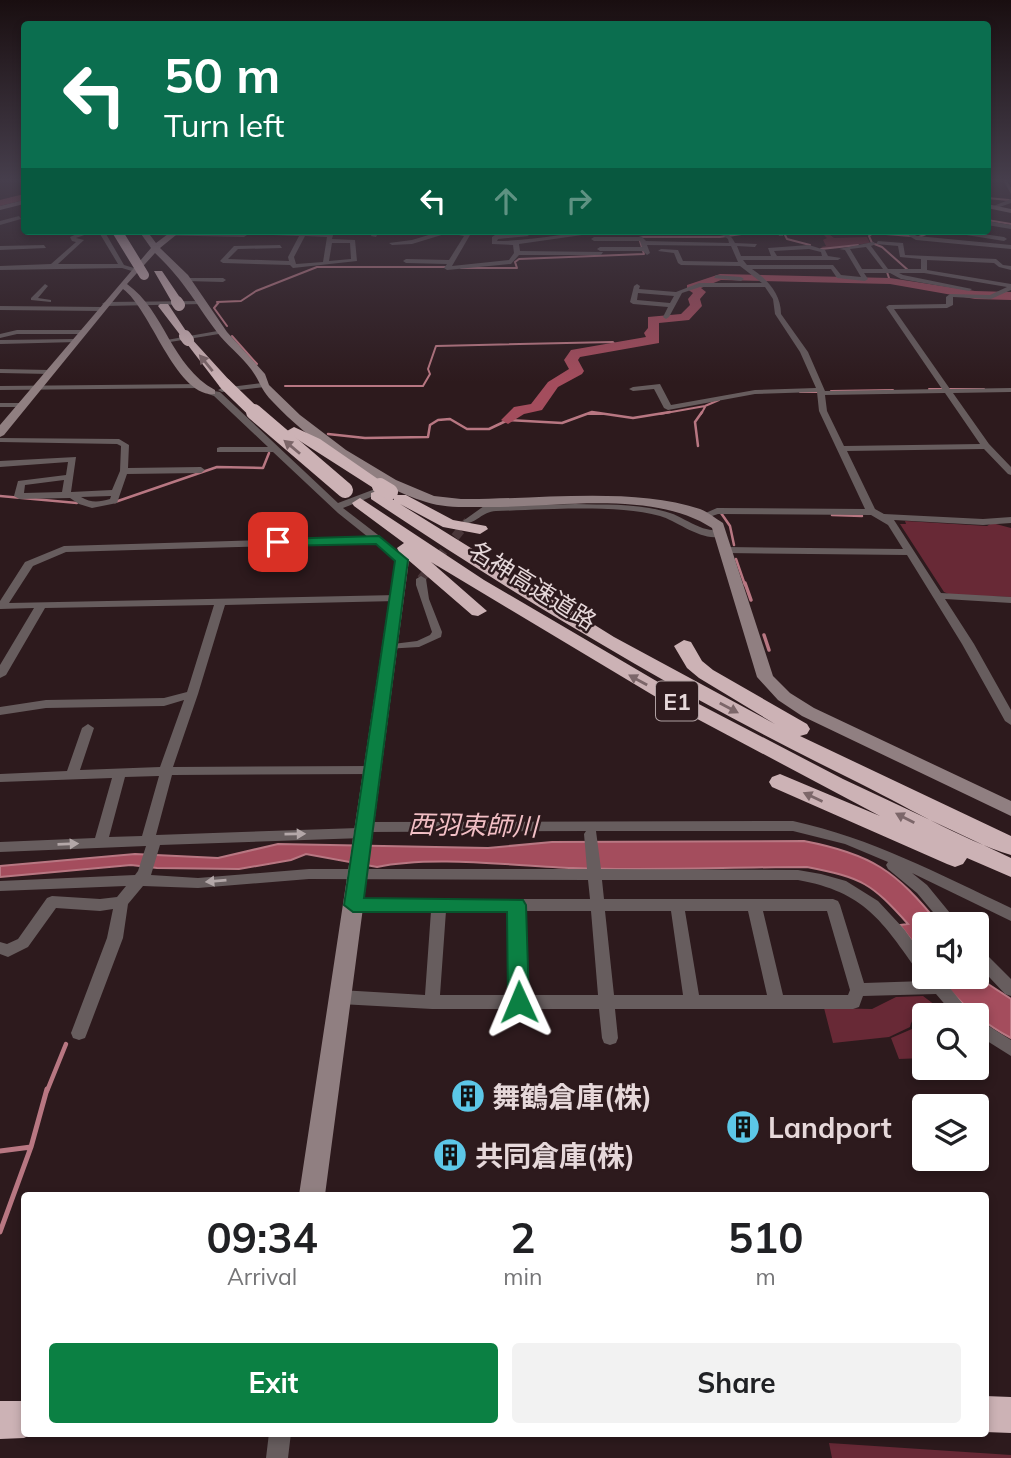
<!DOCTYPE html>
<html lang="en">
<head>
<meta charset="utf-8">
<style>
	body { margin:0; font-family:Mulish,"Noto Sans JP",sans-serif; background:#f2f2f2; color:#202124; height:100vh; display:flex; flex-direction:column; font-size:26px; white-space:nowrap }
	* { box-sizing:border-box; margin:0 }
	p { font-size:23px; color:#757577 }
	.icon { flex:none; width:38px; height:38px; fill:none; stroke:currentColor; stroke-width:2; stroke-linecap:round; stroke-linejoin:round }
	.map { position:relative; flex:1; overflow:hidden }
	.details { position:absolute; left:21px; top:1192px; width:968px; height:245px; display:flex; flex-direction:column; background:#fff; border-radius:7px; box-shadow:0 4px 10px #0003 }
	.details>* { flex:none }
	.hud { position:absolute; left:21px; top:21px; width:970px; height:214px; border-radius:7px; box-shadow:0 4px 10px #0003; background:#0b6e4f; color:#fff; overflow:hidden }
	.buttons { position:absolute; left:912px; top:912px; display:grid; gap:14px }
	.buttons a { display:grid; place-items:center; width:77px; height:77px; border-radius:7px; background:#fff; box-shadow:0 4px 10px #0003; font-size:35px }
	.pin { position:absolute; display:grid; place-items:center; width:60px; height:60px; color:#fff; margin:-30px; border-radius:14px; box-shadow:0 4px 10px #0006 }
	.me { position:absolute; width:77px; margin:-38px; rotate:359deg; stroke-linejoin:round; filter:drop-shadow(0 0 5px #0008) }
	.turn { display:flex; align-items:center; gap:24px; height:147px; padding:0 28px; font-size:32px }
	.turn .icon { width:91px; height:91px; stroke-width:2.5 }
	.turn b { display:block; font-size:49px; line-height:60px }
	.lanes { display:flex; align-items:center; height:66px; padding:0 28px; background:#0003; justify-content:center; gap:35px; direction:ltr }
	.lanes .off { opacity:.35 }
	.eta { display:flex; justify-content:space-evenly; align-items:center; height:119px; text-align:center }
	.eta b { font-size:42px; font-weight:700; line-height:49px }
	.primary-button { display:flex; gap:14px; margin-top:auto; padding:14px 28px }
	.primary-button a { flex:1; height:80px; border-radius:7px; background:#0b8043; color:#fff; font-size:28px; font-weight:700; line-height:80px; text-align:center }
	.primary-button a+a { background:#f2f2f2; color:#202124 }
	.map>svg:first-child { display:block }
</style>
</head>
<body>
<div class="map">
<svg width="1011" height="1458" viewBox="0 0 1011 1458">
	<rect width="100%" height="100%" fill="#2d1a1d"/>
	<path fill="#682936" d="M820,231L870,233L829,234L834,238L867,237L870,243L824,249L821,247L826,246L823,240L827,238Z
		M905,521L987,526L992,523L1011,528V597L951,595L944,592L900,524H906Z
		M923,996L935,1005C924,1011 913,1013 910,1027L889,1037L833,1043L824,1008L872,1009L896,997Z
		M952,1009L959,1015H924V1058L899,1059L891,1038L912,1029C917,1010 935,1011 952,1009Z
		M829,1443L1011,1455V1458H832Z"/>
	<path fill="#a44d5d" stroke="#b87782" stroke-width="2" d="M804,841C872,854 896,871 939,924H924V957L900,925L908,924C871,883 863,878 807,867C729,867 651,871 573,868C514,866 433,855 377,867L306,854L291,860L239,869L157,868L131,865L0,877V866L135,854L218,858L278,844L488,848L552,842Z
		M977,970L985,982L1011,999V1038C984,1024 957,1001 939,977L976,976Z"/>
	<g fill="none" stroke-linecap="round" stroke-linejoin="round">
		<path stroke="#b87782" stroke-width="2" d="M987,198L1009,200
			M987,220L1011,224
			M783,231L787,239L810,245
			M919,237L933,231
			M821,249L858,245
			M461,268H517L515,262L519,259L644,254L639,238L643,237H720L763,231
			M909,271L882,247L872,243L869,236L873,233L911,236
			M887,272L890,281
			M217,302L241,301L256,291L317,267H447
			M219,302L214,308L227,326
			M232,336L257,364
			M285,386H423L430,374L428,369L436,346L613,342L615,345
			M929,389H984
			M831,391L893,390
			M800,392H820
			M588,414H603
			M660,414L705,406L719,400
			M701,414L705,407"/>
		<path stroke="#b87782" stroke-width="2.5" d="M328,434L365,438L428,437L430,425L438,420L450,419L467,429H489L508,420L562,423L592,412L633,418L670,412
			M698,446L695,422L702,412
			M0,496L77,503
			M115,502L217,467L263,468L269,453
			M721,513L730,526L734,545
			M832,515L862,516
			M736,559L745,585"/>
		<path stroke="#b87782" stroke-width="3.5" d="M745,583L751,600
			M764,635L769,650"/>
		<path stroke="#b87782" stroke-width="4.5" d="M47,1091L66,1044"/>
		<path stroke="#b87782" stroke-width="5" d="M0,1151L31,1147
			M0,1232L31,1147L47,1089"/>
		<path fill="#a44d5d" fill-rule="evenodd" d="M24,194V200L0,206V200Z
			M720,274L890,278L975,291L1011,292V300L975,299L890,284L721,280L701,288L706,292L700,299L702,306L689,320L659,323V343L580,357L578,360L584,371L582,374L558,387L542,410L524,414L508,424L501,420L514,407L531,404L548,382L569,369L564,360L571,350L646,337L644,333L648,328V317L681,314L690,305L688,299L693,293L687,289V285Z"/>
		<path stroke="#493639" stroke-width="9" stroke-dasharray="9 4.5" stroke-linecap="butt" d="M421,579L468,521"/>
		<path fill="#675d5e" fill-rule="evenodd" d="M1002,178H1006L1011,188V194Z
			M1011,199V203L994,209L991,207Z
			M19,216L21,219L0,225V221Z
			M987,221L1011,225V229L987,225Z
			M84,231L244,233L247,235L244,237L106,234L124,265L137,269L135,272L122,268L0,270V266L51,264L76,242L72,241L70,237ZM87,234H100L118,264H58L84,240L76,238Z
			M272,231L330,233L333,235L332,239L355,240L357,261L293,268L290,265L223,263L220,261L234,246L280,245L282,248L238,249L228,259L289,261L288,257L299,236L273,235L270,233ZM305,236L327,237L323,262L296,264L294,257ZM332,243H350L351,259L329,261Z
			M373,231H379L376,237L371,236Z
			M442,231H454L470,235L452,266L509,260L514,253L513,245L492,244V237L495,235L526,234L529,236L498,239L497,241C535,241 572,231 610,231L519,244L520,251L603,252L601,255H519L511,264L447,270L444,268L447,264L406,263L403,261L406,259L449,260L464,236L448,233L412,244L392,245L389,243L412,240Z
			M646,231H698L695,233H649Z
			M717,231C726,231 731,235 735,243L757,244L755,247L737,246L741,256H771L768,248L809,245L825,250L828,256L841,258L838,260H743L747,265H833L841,275L861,277L845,250L839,249L873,242L876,244L871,246L888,269H921V259L900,257L898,246L876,244L878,241L903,243L905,255L996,259L1003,265L1011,266V270L999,267L994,263L927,260V270L1011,284V290L991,299L953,297V305L947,308L894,309L950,389L1011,388V392L953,393L989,444L1011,467V475L1008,474L984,449L847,451L875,509L884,514L983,519L1011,517V523L983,525L894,520L941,593L1011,597V603L945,599L974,644L1011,710V725L1005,721L962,644L907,555L726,553L721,550L726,547L903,549L888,525L871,515L718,514L706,518L701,515L717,508L865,509L819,411L817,392L755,394L668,410L664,408L654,389L633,391L629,389L633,387L660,384L671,405L755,390L816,388L800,352L775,314L773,299L765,287H700L682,293L669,317L666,319L663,317L668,307L633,304L630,302L634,286L637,284L640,286L639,289L676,292L699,283H762L740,266L681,265L678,263L674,253L658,251L661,249L678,250L683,261L738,262L731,246L647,245L650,253L647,255L643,251H600L597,249L600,247H642L640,241H594L591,239L594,237H642L646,241L729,243L728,239ZM866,247L883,269H862L850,249ZM809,249L821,252L822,256H777L774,251ZM752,269H831L837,278L865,281L868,279L864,273H890L901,279L969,291L972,289L903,275L899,273H924L1007,287L990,295L950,294L946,297V304L889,305L886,307L942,389L825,391L808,352L781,314C781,294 768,280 752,269ZM638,293L674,296L670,303L637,300ZM945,393L980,444L844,446L827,411L825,395Z
			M777,231H783V236H779Z
			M910,231H916L915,235L917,236L1011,245V249L916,240L909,236Z
			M962,231L1004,237L1007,239L1004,241L960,234Z
			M44,245L46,248L0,250V246Z
			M716,275L741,277L744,279L741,281L714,278Z
			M188,278H223L226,280L223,282L186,281Z
			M45,284L48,286L38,298L51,300V302L31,300V298Z
			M201,301L203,302V304L105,306L102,304L105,302Z
			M0,306L102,307L105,309L102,311L0,310Z
			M17,330H82L85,332L82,334H17L0,338V334Z
			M223,330L225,331V333L164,343L161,341Z
			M75,339L77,340V342L0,344V340Z
			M0,369L50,370L54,372L50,374L0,373Z
			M262,383L266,385L265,387L222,392L218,390L222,388Z
			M200,384L204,386L203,388L0,390V386Z
			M208,390L220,392L338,503L383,486H389V490L343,508L382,538L407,560L402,563L398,562L375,543L66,552L33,566L9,603L397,595L402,598L397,601L225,605L198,694L173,767L372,766L378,770L372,774L172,775L156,835L358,828L359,824L364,822L793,821C871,838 939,874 1011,908V921L912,873L927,885L959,924H943L917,893L888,869L886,865L888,862L845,844L793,831H596L601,869L798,870L821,874L846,881L878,901L904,929L924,957V976H940L972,1015H954L936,994L863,996L859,1007L853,1009H615L618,1038L616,1043L610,1045L604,1043L602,1038L599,1009H432L340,1004L334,1002L332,997L334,992L340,990L425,995L431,911H353L348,909L346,905L348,901L353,899H590L588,880L309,879L198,888L143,886L128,904L123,938L87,1033L85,1038L79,1040L73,1038L71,1033L107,938L113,909L100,911L56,908L28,947L8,957L0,954V942L7,944L18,939L47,898L52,896L100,899L117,897L126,886L0,891V881L135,875L138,871L146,846L0,852V842L95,838L112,778L0,782V774L67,771L82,728L88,724L94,728L80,770L160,767L184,700L164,706L46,708L0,715V707L46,700L164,698L187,692L214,605L45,608L6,675L0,678V665L34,608L0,609V601L25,562L64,546L368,537L338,513L273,452H217V448L220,447H268L214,396L208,394ZM159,776L142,836L109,837L125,777ZM586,831L584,834L587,869H309L198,878L151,875L160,845L363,838L368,836L369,832ZM602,880H798C865,892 882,921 919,973L923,975L925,981L864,983L840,905L838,901L833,899H604ZM446,911H509L510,995H440ZM523,911H591L598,995H526ZM605,911H671L683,995H614ZM685,911H748L767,995H699ZM763,911H827L850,990L848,995H783Z
			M0,403H21L25,405L21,407H0Z
			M0,438L119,439L129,445L128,468L201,467L205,470L201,473L127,474L117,503L92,508L79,504L70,498L19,499L14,496L18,481L66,475L68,462L0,467V461L76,457L71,492L112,490L120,471L121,446L117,444L0,442ZM64,480L62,492L24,493L25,485ZM111,496L110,499C99,502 91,503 81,497Z
			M576,504C606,505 640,503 670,513C680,516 689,523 700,527C708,531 718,529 726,534C707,546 678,521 660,516C615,504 544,510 496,511C481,512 476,524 465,523L463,521L484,506Z
			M421,576L426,579L429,599L442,632L441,637L419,647L385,649L383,647L385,645L417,641L430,635L432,632L416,585V579Z
			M976,947L981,949L1011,979V996L1005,994L976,963Z
			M976,1018L1011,1040V1056L976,1034Z
			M269,1433H291L288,1458H266Z"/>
		<path fill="#907f81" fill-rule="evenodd" d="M24,200V204L0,210V206Z
			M987,204L1011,209V213L987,208Z
			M139,231H147L156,243L172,231H181L160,248L188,275L227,332L265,374L269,385L300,415L346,450L396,480L434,496L461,499C533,500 632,486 700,509C708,512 715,518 723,523L773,676L790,693L814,708L1011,801V816L802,716L778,700L757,677L712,528C652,489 553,508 484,507C465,507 444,508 426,502C374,486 309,441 272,401C263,392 261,385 255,375C246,360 231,349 220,336C196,305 185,281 155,253L127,284C165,311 171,366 215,390V394C176,398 151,309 123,289L4,435L0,437V425L151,248Z
			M402,556L409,560L325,1195H299L395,560Z"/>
		<path fill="#ccb2b5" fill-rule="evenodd" d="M154,271H162L183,302L181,304H173Z
			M160,304H168L190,337L230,381V387H220L158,306Z
			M294,427L320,439L388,486L380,491L375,489L289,434L287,431Z
			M377,491L394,500V495H406L453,520L486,526L488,529L480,534L443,527L400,504L614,637L775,724L699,678L687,668L674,646L684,640L691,642L702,661L713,670L807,724L810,729L807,734L800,736L1011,836V855C962,840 900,803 853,780C686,698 526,603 371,499V493Z
			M360,498L484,580L670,689L843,779L1011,858V877L967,858L963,864L955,867L947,864L772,787L769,782L772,777L780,774L880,816L656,697L431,562L487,611L478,616L472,615L399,552L397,548L404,543L354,506L352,503Z
			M985,1396L1011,1397V1433L985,1432Z
			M0,1401H24V1433H34L24,1438L0,1439Z"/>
		<path stroke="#ccb2b5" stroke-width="10" d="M117,231L144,275"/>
		<path stroke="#ccb2b5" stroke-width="12" d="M177,302L179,305
			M185,336L188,340
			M225,384L256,414"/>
		<path stroke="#ccb2b5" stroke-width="16" d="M254,412L345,490
			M380,486L390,492"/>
	</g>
	<defs><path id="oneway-solid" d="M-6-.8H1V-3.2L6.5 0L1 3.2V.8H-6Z" transform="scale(1.75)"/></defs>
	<g fill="#7c6669">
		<use href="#oneway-solid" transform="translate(206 363) rotate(-129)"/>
		<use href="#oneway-solid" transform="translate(292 447) rotate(-140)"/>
		<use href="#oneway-solid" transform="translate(638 680) rotate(-151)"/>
		<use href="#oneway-solid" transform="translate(729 708) rotate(28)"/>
		<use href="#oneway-solid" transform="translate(813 797) rotate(-155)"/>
		<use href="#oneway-solid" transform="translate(905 818) rotate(-153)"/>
	</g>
	<g fill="#b3a7a8">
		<use href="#oneway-solid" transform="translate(295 834) rotate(-1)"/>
		<use href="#oneway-solid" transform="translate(68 844) rotate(-2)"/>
		<use href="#oneway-solid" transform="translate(216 881) rotate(175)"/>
	</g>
	<linearGradient id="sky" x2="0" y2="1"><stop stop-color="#190e10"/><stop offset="0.47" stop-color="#463e4c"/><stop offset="1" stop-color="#463e4c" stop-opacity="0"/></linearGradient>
	<rect width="1011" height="382" fill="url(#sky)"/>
	<path fill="#0b8043" stroke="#07532c" stroke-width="2" d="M379,536L408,560L364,898L523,900L526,905L529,1002L526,1008L519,1010L511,1008L508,1002L507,912H353L344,905L395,561L376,544L278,546L272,542L278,539Z"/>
	<defs>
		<g id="building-disc" transform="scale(1.75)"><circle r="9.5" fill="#5cc7e7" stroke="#2d1a1d"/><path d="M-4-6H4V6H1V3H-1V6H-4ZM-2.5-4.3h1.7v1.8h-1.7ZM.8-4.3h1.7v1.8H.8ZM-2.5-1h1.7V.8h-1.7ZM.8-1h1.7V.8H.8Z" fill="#111"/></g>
	</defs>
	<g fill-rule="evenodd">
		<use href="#building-disc" x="468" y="1096"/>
		<use href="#building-disc" x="743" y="1127"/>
		<use href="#building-disc" x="450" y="1155"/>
	</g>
	<g text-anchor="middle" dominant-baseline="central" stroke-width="5" stroke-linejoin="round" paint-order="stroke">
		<rect fill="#2d1a1d" stroke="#ae9fa1" stroke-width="2" x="656" y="681.5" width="42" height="39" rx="5"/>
		<g font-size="23" font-weight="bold" fill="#e6d8da">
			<text x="677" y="701">E1</text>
		</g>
		<g font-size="24" fill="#e6d8da" stroke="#2d1a1d">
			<text transform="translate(533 585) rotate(32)">名神高速道路</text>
		</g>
		<g font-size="26" font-style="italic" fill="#f2bfc5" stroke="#2d1a1d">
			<text transform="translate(473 825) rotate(1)">西羽束師川</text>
		</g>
		<g font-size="28" font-weight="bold" fill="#e6d8da" stroke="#2d1a1d" text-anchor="start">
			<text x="492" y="1096">舞鶴倉庫(株)</text>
			<text x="768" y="1127">Landport</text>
			<text x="475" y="1155">共同倉庫(株)</text>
		</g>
	</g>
</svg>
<div class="buttons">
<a><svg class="icon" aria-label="sound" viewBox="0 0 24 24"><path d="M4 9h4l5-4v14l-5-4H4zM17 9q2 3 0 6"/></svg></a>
<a><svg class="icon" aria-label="search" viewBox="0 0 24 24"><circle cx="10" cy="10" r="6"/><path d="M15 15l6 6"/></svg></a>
<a><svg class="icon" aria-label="layers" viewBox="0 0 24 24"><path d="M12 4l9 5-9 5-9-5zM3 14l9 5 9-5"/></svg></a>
</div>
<div class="pin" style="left:278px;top:542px;background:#d93025"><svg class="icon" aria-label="arrive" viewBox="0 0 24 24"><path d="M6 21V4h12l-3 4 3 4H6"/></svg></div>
<svg class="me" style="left:519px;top:1002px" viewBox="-20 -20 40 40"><path d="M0-17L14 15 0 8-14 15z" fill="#0b8043" stroke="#fff" stroke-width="4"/></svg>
<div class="hud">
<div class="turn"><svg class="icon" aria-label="left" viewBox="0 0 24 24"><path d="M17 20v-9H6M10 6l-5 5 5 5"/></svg><div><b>50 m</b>Turn left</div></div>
<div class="lanes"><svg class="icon" aria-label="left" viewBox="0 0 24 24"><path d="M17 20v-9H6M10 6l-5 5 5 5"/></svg><svg class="icon off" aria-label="ahead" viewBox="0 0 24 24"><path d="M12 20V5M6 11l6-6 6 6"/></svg><svg class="icon off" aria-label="right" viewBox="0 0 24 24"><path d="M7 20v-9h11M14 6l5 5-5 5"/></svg></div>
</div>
<section class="details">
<div class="eta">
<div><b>09:34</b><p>Arrival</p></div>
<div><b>2</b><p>min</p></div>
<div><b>510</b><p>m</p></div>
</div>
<div class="primary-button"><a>Exit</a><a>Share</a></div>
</section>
</div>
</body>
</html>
